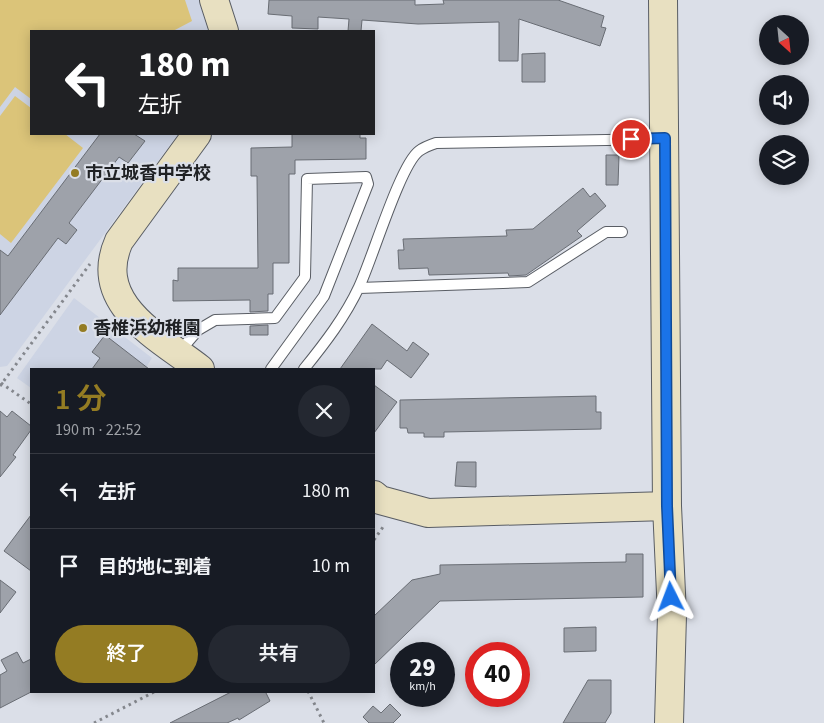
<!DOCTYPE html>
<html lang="ja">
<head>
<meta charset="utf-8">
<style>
	body { margin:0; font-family:"Source Sans 3","Noto Sans JP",sans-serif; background:#242831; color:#f1f3f6; height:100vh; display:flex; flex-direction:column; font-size:19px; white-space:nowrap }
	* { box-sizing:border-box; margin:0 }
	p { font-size:16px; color:#9ea1a6 }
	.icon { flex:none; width:28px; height:28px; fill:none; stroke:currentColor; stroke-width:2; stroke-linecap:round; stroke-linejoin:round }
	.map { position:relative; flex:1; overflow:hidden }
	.side { position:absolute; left:30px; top:368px; width:345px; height:325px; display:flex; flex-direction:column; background:#171b24; border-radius:0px; box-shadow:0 2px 12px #0003 }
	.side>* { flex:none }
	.guide { position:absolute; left:30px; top:30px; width:345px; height:105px; border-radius:0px; box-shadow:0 2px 12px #0003; background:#202124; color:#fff; overflow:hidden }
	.needle { width:32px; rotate:153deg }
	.tools { position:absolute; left:759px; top:15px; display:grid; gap:10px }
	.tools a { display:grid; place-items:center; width:50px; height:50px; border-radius:50%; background:#171b24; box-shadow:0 2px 12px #0003; font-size:25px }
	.speed { position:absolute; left:390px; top:642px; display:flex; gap:10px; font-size:25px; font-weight:700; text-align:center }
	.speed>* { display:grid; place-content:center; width:65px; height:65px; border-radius:50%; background:#171b24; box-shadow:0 2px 12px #0003; line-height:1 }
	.speed small { font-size:12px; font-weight:400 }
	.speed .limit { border:8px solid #d22; background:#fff; color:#111 }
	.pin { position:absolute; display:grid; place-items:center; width:42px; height:42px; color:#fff; margin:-21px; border:2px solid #fff; border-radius:50%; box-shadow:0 1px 5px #0007 }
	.me { position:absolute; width:55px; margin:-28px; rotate:357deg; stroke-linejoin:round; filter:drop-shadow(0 0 4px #0008) }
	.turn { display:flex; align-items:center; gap:18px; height:105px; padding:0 25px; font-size:22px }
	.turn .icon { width:65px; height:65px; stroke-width:2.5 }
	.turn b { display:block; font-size:35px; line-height:42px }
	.round { display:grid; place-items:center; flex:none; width:52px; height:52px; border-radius:26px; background:#242831 }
	.headline { display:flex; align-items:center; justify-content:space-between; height:85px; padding:0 25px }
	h1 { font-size:30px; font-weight:600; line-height:38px; color:#947c23 }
	.primary-button { display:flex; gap:10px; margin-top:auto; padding:10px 25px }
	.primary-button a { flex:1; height:58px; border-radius:30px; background:#947c23; color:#fff; font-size:20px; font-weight:600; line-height:58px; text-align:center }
	.primary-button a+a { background:#242831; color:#f1f3f6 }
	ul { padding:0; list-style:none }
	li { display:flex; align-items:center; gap:15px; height:75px; padding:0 25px; border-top:1px solid #363941 }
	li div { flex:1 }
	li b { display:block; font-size:19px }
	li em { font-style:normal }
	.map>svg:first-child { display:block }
</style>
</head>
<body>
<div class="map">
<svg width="824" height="723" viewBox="0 0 824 723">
	<rect width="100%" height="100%" fill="#dbdfe8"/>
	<path fill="#cdd4e4" d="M0,0H199L208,31H31V134H178L7,366L0,367Z
		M74,298L152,358L145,369H31V388L17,378Z"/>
	<path fill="#dbc479" d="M0,0H185L192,21L173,31H31V99L15,87L0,107Z
		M15,96L31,108V134H65L83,148L11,243L0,234V116Z"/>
	<path fill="#9ea2aa" stroke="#696d74" d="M269,0H415V5L444,4L443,0H558L604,16L601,27L606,28L600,46L519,19L518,61H499V22L418,24L362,20L361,31H348L349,19L318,17V29L292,28V16L268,14Z
		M545,53V82H522V54Z
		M100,134H134L145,141L128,163L119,157L69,223L77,230L66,244L58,238L0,315V250L8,256Z
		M292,134H360V138H366V159L295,160V174H289V263H273V294H268V311L250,312V300L173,301V280L178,281V268H258L257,176H251V148L292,147Z
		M606,155H619L618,185H606Z
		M583,188L590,197L595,193L606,206L577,231L582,236L526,275L509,276L508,273L429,275L428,268L399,269L398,250H404L403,239L507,236L506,230L533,229Z
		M372,324L407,351L413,342L429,354L411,378L387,360L381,369H340Z
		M268,325V335H250V326Z
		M105,335L149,369H92L100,358L92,352Z
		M374,385L397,402L374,433Z
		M596,396V412H601V429L444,432V437H424V433H408L407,428H400V400Z
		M0,411L7,417L12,411L31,426V430L13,455L16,457L0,477Z
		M457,462H476V487L455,486Z
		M31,515V571L4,551Z
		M626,554H643V597L440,601L374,665V616L412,580L440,574V565L626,562Z
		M0,580L16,592L0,613Z
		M596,627V651L564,652V628Z
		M17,652L23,663L31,659V692L0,708V675L7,671L1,660Z
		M588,680H611V713L605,723H563Z
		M233,691H265L270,701L239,720L238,718L227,723H170Z
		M390,704L401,715L393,723H369L363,717L373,706L381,713Z"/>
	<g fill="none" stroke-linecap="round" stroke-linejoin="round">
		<g stroke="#595d64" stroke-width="12">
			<path id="lane" d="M359,288L528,282L606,232H622
				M179,352L198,330L215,320L275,318L305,277L307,179L366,177L368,184L324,296L271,369
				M304,369C325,343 345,317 359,287C372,260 400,165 419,151C423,148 430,145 436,143L663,139"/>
		</g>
		<g stroke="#595d64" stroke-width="30">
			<path id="secondary" d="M214,0L224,31
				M663,0L667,506L672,615L669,723
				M197,134L119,241C91,304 159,337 200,369
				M374,495L380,500L428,513L667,506"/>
		</g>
		<path stroke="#84878d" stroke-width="3" stroke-dasharray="2.5 4" stroke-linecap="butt" d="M1,383L31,404
			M0,386L90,264
			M374,540L385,524
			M308,691L324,723
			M94,723L156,691"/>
		<use href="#lane" stroke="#fff" stroke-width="10"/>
		<use href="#secondary" stroke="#e8e0c1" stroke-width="28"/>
	</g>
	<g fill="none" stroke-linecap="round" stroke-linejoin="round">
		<g stroke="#114b97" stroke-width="12">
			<path id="route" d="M631,139L665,138L667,506L671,597"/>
		</g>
		<use href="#route" stroke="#1a73e8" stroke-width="9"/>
	</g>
	<g fill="#947c23" stroke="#dbdfe8" stroke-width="2">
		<circle cx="75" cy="173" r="5"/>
		<circle cx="83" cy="328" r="5"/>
	</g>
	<g text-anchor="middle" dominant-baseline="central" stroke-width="4.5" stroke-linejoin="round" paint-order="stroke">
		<g font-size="18" font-weight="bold" fill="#1f2124" stroke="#dbdfe8" text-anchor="start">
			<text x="85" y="173">市立城香中学校</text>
			<text x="93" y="328">香椎浜幼稚園</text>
		</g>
	</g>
</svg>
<div class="tools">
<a><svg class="needle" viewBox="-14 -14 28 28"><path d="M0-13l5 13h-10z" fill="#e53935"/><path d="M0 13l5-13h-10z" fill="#9ea1a6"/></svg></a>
<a><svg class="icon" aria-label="sound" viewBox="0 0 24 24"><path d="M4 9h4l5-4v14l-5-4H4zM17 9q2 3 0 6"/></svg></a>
<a><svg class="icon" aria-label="layers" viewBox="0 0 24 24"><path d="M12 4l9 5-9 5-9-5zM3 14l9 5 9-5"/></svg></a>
</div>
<div class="speed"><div>29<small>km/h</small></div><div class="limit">40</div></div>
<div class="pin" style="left:631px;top:139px;background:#d93025"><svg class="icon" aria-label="arrive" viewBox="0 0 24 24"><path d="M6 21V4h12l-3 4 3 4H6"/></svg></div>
<svg class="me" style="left:671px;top:597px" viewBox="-20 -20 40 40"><path d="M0-17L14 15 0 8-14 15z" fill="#1a73e8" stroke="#fff" stroke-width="4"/></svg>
<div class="guide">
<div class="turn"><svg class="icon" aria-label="left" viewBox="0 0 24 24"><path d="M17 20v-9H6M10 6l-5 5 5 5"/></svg><div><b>180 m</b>左折</div></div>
</div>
<section class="side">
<div class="headline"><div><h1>1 分</h1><p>190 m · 22:52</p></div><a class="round"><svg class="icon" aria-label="close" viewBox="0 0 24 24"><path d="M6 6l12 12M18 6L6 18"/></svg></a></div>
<ul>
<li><svg class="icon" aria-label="left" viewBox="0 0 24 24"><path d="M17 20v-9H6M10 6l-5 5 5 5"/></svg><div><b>左折</b></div><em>180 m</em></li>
<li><svg class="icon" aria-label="arrive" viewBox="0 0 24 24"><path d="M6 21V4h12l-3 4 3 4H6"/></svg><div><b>目的地に到着</b></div><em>10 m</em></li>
</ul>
<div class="primary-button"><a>終了</a><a>共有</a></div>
</section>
</div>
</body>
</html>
